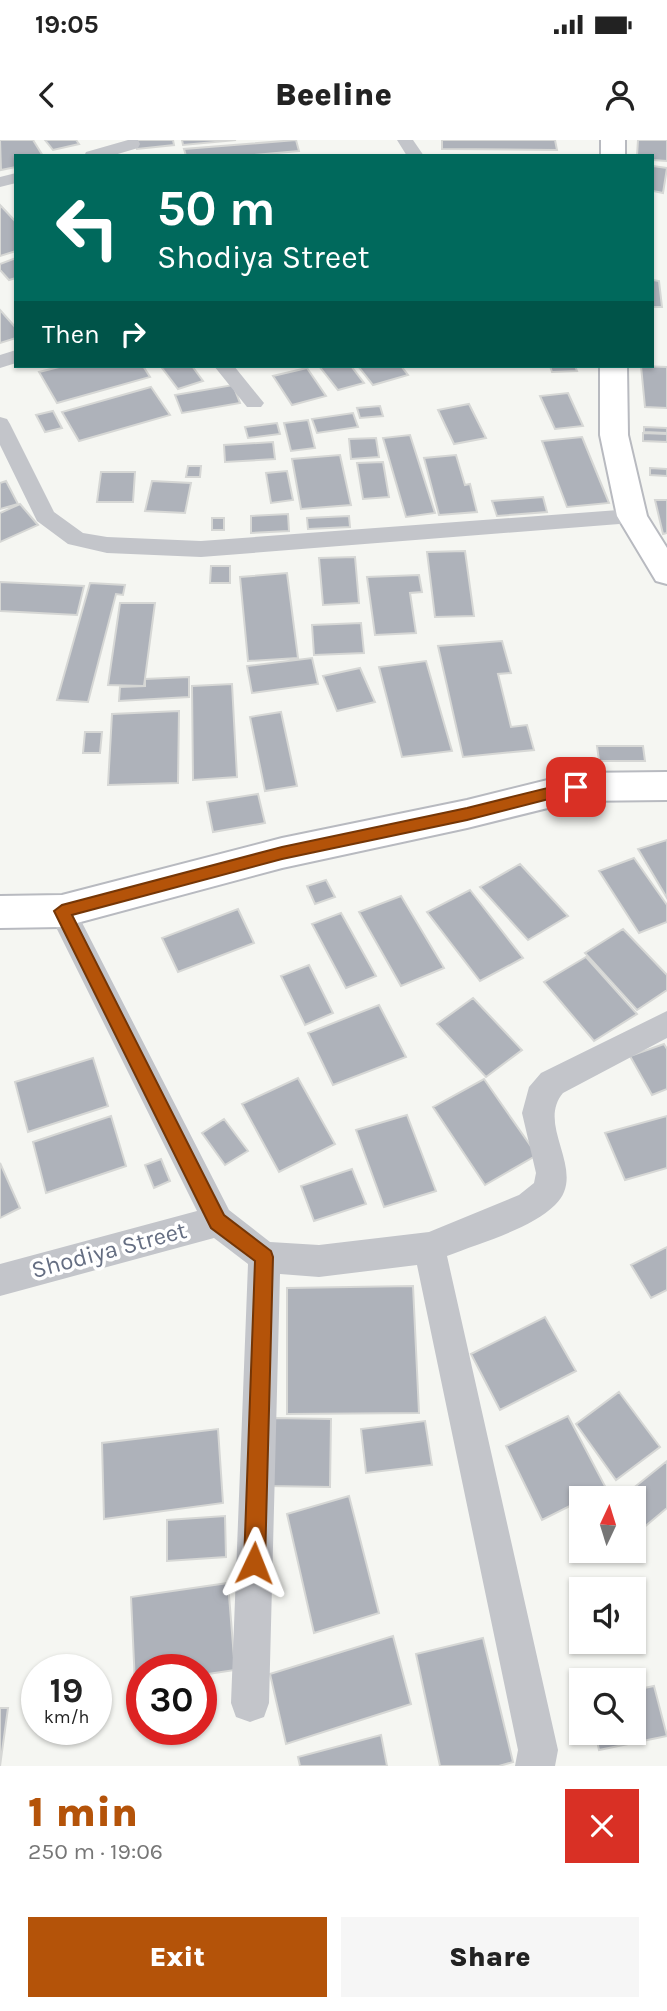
<!DOCTYPE html>
<html lang="en">
<head>
<meta charset="utf-8">
<style>
	body { margin:0; font-family:Karla,sans-serif; background:#f6f6f6; color:#222; height:100vh; display:flex; flex-direction:column; font-size:26px; white-space:nowrap }
	* { box-sizing:border-box; margin:0 }
	p { font-size:23px; color:#767676 }
	.icon { flex:none; width:38px; height:38px; fill:none; stroke:currentColor; stroke-width:2; stroke-linecap:round; stroke-linejoin:round }
	.map { position:relative; height:1626px; overflow:hidden }
	.panel { display:flex; flex-direction:column; background:#fff; flex:1 }
	.panel>* { flex:none }
	.banner { position:absolute; left:14px; top:14px; width:640px; height:214px; border-radius:0px; box-shadow:0 2px 5px #0004; background:#00695c; color:#fff; overflow:hidden }
	.needle { width:46px; rotate:4deg }
	.fabs { position:absolute; left:569px; top:1346px; display:grid; gap:14px }
	.fabs a { display:grid; place-items:center; width:77px; height:77px; border-radius:0px; background:#fff; box-shadow:0 2px 5px #0004; font-size:35px }
	.speed { position:absolute; left:21px; top:1514px; display:flex; gap:14px; font-size:35px; font-weight:700; text-align:center }
	.speed>* { display:grid; place-content:center; width:91px; height:91px; border-radius:50%; background:#fff; box-shadow:0 2px 5px #0004; line-height:1 }
	.speed small { font-size:18px; font-weight:400 }
	.speed .limit { border:10px solid #d22; background:#fff; color:#111 }
	.pin { position:absolute; display:grid; place-items:center; width:60px; height:60px; color:#fff; margin:-30px; border-radius:14px; box-shadow:0 4px 10px #0006 }
	.me { position:absolute; width:77px; margin:-38px; rotate:2deg; stroke-linejoin:round; filter:drop-shadow(0 0 5px #0008) }
	.turn { display:flex; align-items:center; gap:24px; height:147px; padding:0 28px; font-size:32px }
	.turn .icon { width:91px; height:91px; stroke-width:2.5 }
	.turn b { display:block; font-size:49px; line-height:60px }
	.then { display:flex; align-items:center; height:66px; padding:0 28px; background:#0003; gap:14px; font-size:26px }
	.round { display:grid; place-items:center; flex:none; width:74px; height:74px; border-radius:0px; background:#f6f6f6 }
	.summary { display:flex; align-items:center; justify-content:space-between; height:119px; padding:0 28px }
	h1 { font-size:42px; font-weight:800; line-height:52px; color:#b45309 }
	.cta { display:flex; gap:14px; margin-top:auto; padding:14px 28px }
	.cta a { flex:1; height:80px; border-radius:0px; background:#b45309; color:#fff; font-size:28px; font-weight:800; line-height:80px; text-align:center }
	.cta a+a { background:#f6f6f6; color:#222 }
	.status { display:flex; justify-content:space-between; align-items:center; height:49px; padding:0 35px; background:#fff; direction:ltr }
	.status svg { height:19px; fill:currentColor }
	header { display:flex; justify-content:space-between; align-items:center; height:91px; padding:0 28px; background:#fff; font-size:32px; font-weight:800 }
	.map>svg:first-child { display:block }
</style>
</head>
<body>
<div class="status"><b>19:05</b><svg viewBox="0 0 49 12"><path d="M0 12V9h3v3zM5 12V6h3v6zM10 12V3h3v9zM15 12V0h3v12zM26 1h20v11H26zM47 4h2v5h-2z"/></svg></div>
<header><svg class="icon" aria-label="back" viewBox="0 0 24 24"><path d="M15 5l-7 7 7 7"/></svg>Beeline<svg class="icon" aria-label="person" viewBox="0 0 24 24"><circle cx="12" cy="8" r="4"/><path d="M4 21q1-7 8-7t8 7"/></svg></header>
<div class="map">
<svg width="667" height="1626" viewBox="0 0 667 1626">
	<rect width="100%" height="100%" fill="#f5f6f2"/>
	<path fill="#aeb2ba" stroke="#d6d7d5" stroke-width="2" d="M0,0H33L43,16H16V27L1,30Z
		M45,0H76L79,4L53,10Z
		M136,0H173L174,5L137,9Z
		M182,0H236L183,5Z
		M296,0L299,11L243,16H186L184,9Z
		M442,0H555L557,10L442,9Z
		M638,0H667V21L653,20V16H637Z
		M653,26L667,28L663,53L653,51Z
		M0,65L16,82V111L0,116Z
		M16,118V138L9,140L0,130V124Z
		M653,140L659,141L662,167H653Z
		M0,170L16,188V198L0,203Z
		M63,226H143L150,237L57,263L39,232Z
		M167,226H192L203,241L178,249L162,228Z
		M319,226H351L364,243L338,250Z
		M358,226H401L408,235L373,245Z
		M550,226H575L577,231L552,232Z
		M641,226L667,227V268L645,267Z
		M307,228L326,256L292,265L273,236Z
		M233,245L240,263L182,273L175,255Z
		M151,247L170,275L79,301L62,272Z
		M568,253L583,286L555,289L540,256Z
		M469,264L486,298L454,304L438,270Z
		M380,266L383,276L360,278L357,268Z
		M53,271L62,288L45,292L36,275Z
		M353,273L358,287L317,293L312,279Z
		M308,280L315,308L291,311L284,283Z
		M277,283L280,294L248,298L245,287Z
		M644,287L667,288V293L644,292Z
		M643,293L667,294V302L643,301Z
		M410,295L435,373L406,377L383,298Z
		M582,297L609,363L567,367L542,301Z
		M376,298L379,317L351,319L349,299Z
		M273,302L275,319L225,322L224,305Z
		M340,315L351,365L301,369L292,319Z
		M456,315L465,345L470,344L477,372L439,375L424,318Z
		M383,322L389,357L363,359L357,323Z
		M188,326H201L200,337H186Z
		M650,328L667,329V336L650,335Z
		M287,331L293,360L271,363L266,333Z
		M101,332H135L133,362H97Z
		M6,341L18,364L0,369V343Z
		M152,341L191,343L185,373L145,371Z
		M543,357L547,372L497,376L492,361Z
		M655,360H667V393L663,394Z
		M20,364L38,385L0,402V373Z
		M288,374L289,391L251,393V376Z
		M349,376L350,387L308,389L307,378Z
		M212,378H224V390H212Z
		M465,411L474,476L435,477L427,412Z
		M355,417L359,463L323,465L319,418Z
		M211,426H230V443H210Z
		M287,433L298,518L248,521L240,437Z
		M419,435L422,452L410,453L416,493L375,495L367,437Z
		M0,442L84,446L77,475L0,471Z
		M90,443L125,445L123,455L116,454L88,562L57,560Z
		M120,463H155L144,546L108,545Z
		M361,483L364,513L314,515L312,485Z
		M502,501L511,533L498,534L511,587L527,585L534,610L463,617L438,506Z
		M312,518L318,544L252,553L247,526Z
		M426,521L452,611L402,617L379,527Z
		M360,528L375,562L337,571L323,536Z
		M189,537V557L119,561L120,547L145,546V539Z
		M232,544L237,637L193,640L192,546Z
		M179,571L178,643L108,645L112,574Z
		M281,572L297,646L265,651L250,577Z
		M85,592H102L100,613H83Z
		M597,606H643L645,621H599Z
		M258,654L265,683L213,692L207,662Z
		M667,700V758L638,709Z
		M634,718L667,765V782L639,793L599,731Z
		M520,724L568,776L528,800L480,747Z
		M326,740L335,757L315,764L307,746Z
		M470,750L523,818L480,841L427,772Z
		M401,756L444,828L401,846L359,772Z
		M238,769L254,803L178,832L162,798Z
		M341,773L376,836L346,848L312,784Z
		M623,789L667,835V850L637,870L585,813Z
		M586,817L637,874L594,901L544,842Z
		M309,825L333,873L305,885L281,836Z
		M473,858L522,910L486,937L437,884Z
		M379,865L406,917L333,945L308,893Z
		M664,904L667,909V949L652,955L630,916Z
		M93,918L108,966L28,992L15,942Z
		M298,938L335,1004L279,1032L242,964Z
		M484,939L537,1015L485,1045L433,967Z
		M407,975L436,1051L384,1067L356,990Z
		M111,976L126,1026L46,1053L33,1002Z
		M667,976V1028L625,1040L605,993Z
		M224,979L248,1011L225,1025L202,993Z
		M161,1019L170,1041L154,1048L145,1025Z
		M0,1023L20,1068L0,1078Z
		M352,1029L366,1064L314,1081L301,1046Z
		M667,1107V1150L651,1158L631,1125Z
		M413,1146L419,1273L287,1274V1148Z
		M545,1177L576,1231L500,1270L471,1214Z
		M619,1252L660,1307L616,1340L576,1284Z
		M568,1276L606,1348L542,1380L506,1306Z
		M273,1278L331,1279L330,1347L270,1346Z
		M425,1281L432,1325L366,1333L361,1289Z
		M218,1289L223,1363L104,1379L102,1303Z
		M667,1321V1368L636,1394L634,1391V1358H621Z
		M349,1356L379,1473L314,1493L287,1374Z
		M225,1376L226,1417L167,1421V1380Z
		M228,1443L235,1530L201,1535V1530H142V1543L135,1544L131,1457Z
		M393,1496L411,1564L286,1604L270,1534Z
		M483,1498L513,1622L499,1626H440L416,1514Z
		M654,1546L667,1596L599,1610L595,1592H634V1550Z
		M0,1568H8L0,1626Z
		M381,1595L387,1626H300L298,1617Z"/>
	<g fill="none" stroke-linecap="round" stroke-linejoin="round">
		<g stroke="#b8bac0" stroke-width="4">
			<path id="secondary" d="M601,0H625V16H601Z
				M600,226H627L628,295L647,376L667,408V444L656,441L617,376L600,295Z
				M667,632V660L576,661L467,688L282,728L62,787L0,788V756L62,755L282,698L467,660L576,633Z"/>
		</g>
		<path fill="#c3c5ca" fill-rule="evenodd" d="M128,0H138L140,4L138,8L111,16H84L86,12Z
			M397,0H413L424,16H407Z
			M16,33V43L0,47V37Z
			M16,210V223L0,228V215Z
			M214,226H234L264,263L261,267H247Z
			M0,277L7,279L10,284L54,372L83,393L107,397L201,401L632,369L640,371L643,376L640,381L632,383L201,417L107,413L68,404L37,381L0,305Z
			M62,759L72,763L229,1070L270,1102L319,1105L429,1092L519,1055L534,1043L536,1033L522,973L529,947L541,933L667,871V898L563,953C535,986 589,1032 555,1065C531,1089 479,1103 447,1116L558,1610L555,1626H515L518,1610L417,1125L319,1137L280,1134L269,1563L264,1577L250,1582L236,1577L231,1563L248,1124L214,1098L0,1156V1124L197,1071L48,771L52,763Z"/>
		<use href="#secondary" fill="#fff" fill-rule="evenodd"/>
	</g>
	<path fill="#b45309" stroke="#753606" stroke-width="2" d="M576,641L583,647L576,652L467,680L282,719L72,775L224,1075L271,1111L273,1117L265,1423L262,1431L254,1434L247,1431L244,1423L255,1121L211,1088L54,771L62,765L282,707L467,668Z"/>
	<g text-anchor="middle" dominant-baseline="central" stroke-width="7" stroke-linejoin="round" paint-order="stroke">
		<g font-size="24" fill="#656e82" stroke="#fff">
			<text transform="translate(109 1110) rotate(-15)">Shodiya Street</text>
		</g>
	</g>
</svg>
<div class="fabs">
<a><svg class="needle" viewBox="-14 -14 28 28"><path d="M0-13l5 13h-10z" fill="#e53935"/><path d="M0 13l5-13h-10z" fill="#767676"/></svg></a>
<a><svg class="icon" aria-label="sound" viewBox="0 0 24 24"><path d="M4 9h4l5-4v14l-5-4H4zM17 9q2 3 0 6"/></svg></a>
<a><svg class="icon" aria-label="search" viewBox="0 0 24 24"><circle cx="10" cy="10" r="6"/><path d="M15 15l6 6"/></svg></a>
</div>
<div class="speed"><div>19<small>km/h</small></div><div class="limit">30</div></div>
<div class="pin" style="left:576px;top:647px;background:#d93025"><svg class="icon" aria-label="arrive" viewBox="0 0 24 24"><path d="M6 21V4h12l-3 4 3 4H6"/></svg></div>
<svg class="me" style="left:254px;top:1423px" viewBox="-20 -20 40 40"><path d="M0-17L14 15 0 8-14 15z" fill="#b45309" stroke="#fff" stroke-width="4"/></svg>
<div class="banner">
<div class="turn"><svg class="icon" aria-label="left" viewBox="0 0 24 24"><path d="M17 20v-9H6M10 6l-5 5 5 5"/></svg><div><b>50 m</b>Shodiya Street</div></div>
<div class="then">Then<svg class="icon" aria-label="right" viewBox="0 0 24 24"><path d="M7 20v-9h11M14 6l5 5-5 5"/></svg></div>
</div>
</div>
<section class="panel">
<div class="summary"><div><h1>1 min</h1><p>250 m · 19:06</p></div><a class="round" style="background:#d93025;color:#fff"><svg class="icon" aria-label="close" viewBox="0 0 24 24"><path d="M6 6l12 12M18 6L6 18"/></svg></a></div>
<div class="cta"><a>Exit</a><a>Share</a></div>
</section>
</body>
</html>
